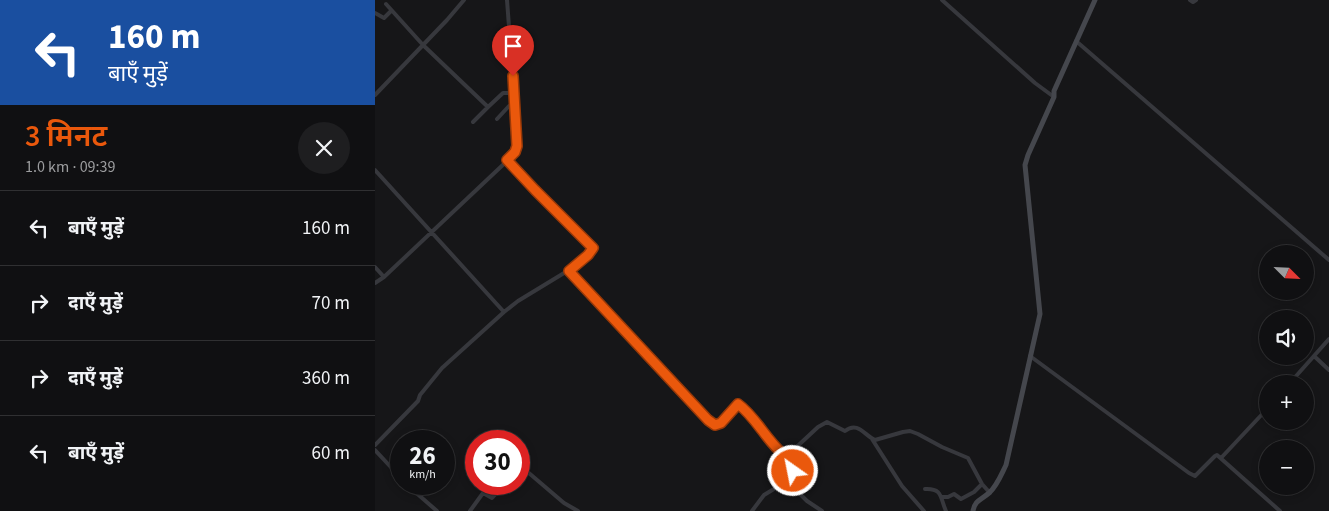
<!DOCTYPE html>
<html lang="hi">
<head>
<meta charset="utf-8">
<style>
	body { margin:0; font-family:"Source Sans 3","Noto Sans Devanagari",sans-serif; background:#1e1e20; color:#f1f3f6; height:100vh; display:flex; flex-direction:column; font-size:19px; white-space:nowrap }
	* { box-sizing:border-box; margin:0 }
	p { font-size:16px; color:#9c9d9f }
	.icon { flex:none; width:28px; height:28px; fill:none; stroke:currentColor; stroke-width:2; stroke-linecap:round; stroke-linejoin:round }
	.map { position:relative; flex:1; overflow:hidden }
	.details { display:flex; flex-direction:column; background:#101012; width:375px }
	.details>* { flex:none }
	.hud { background:#1a4fa0; color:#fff; overflow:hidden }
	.needle { width:32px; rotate:114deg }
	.fabs { position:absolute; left:884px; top:245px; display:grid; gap:10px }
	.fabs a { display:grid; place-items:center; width:55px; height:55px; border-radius:50%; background:#101012; box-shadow:0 2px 8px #0003,0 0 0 1px #303032; font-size:25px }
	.speed { position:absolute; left:15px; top:430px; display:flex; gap:10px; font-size:25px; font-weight:700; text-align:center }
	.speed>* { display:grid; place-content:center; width:65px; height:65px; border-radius:50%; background:#101012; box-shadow:0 2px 8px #0003,0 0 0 1px #303032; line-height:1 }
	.speed small { font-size:12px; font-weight:400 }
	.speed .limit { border:8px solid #d22; background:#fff; color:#111 }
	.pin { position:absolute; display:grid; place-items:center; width:42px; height:42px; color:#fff; margin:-51px -21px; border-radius:50% 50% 50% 0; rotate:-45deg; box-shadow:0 0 5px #0007 }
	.pin .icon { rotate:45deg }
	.me { position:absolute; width:55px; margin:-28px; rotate:327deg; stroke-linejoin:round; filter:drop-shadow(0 0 4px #0008) }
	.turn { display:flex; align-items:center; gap:18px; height:105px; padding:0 25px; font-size:22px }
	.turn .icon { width:65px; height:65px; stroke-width:2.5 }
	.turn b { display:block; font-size:35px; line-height:42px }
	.round { display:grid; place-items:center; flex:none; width:52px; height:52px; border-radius:26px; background:#1e1e20 }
	.summary { display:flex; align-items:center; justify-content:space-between; height:85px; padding:0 25px }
	h1 { font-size:30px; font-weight:600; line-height:38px; color:#ea580c }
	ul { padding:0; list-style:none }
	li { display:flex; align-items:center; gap:15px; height:75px; padding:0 25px; border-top:1px solid #303032 }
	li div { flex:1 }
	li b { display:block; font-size:19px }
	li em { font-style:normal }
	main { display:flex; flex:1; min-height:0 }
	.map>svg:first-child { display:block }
</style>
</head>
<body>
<main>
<section class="details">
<div class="hud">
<div class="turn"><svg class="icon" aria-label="left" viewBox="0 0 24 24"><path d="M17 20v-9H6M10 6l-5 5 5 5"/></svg><div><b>160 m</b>बाएँ मुड़ें</div></div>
</div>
<div class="summary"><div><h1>3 मिनट</h1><p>1.0 km · 09:39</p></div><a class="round"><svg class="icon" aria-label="close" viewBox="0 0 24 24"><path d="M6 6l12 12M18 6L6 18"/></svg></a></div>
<ul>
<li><svg class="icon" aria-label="left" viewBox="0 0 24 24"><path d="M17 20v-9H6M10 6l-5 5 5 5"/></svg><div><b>बाएँ मुड़ें</b></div><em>160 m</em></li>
<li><svg class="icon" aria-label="right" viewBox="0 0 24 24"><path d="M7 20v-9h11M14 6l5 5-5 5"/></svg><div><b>दाएँ मुड़ें</b></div><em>70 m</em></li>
<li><svg class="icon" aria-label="right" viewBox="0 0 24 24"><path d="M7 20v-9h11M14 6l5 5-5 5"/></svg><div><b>दाएँ मुड़ें</b></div><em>360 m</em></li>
<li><svg class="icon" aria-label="left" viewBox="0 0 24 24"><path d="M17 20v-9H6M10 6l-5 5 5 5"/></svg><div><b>बाएँ मुड़ें</b></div><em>60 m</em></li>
</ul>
</section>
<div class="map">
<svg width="954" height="511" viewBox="0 0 954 511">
	<rect width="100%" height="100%" fill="#161618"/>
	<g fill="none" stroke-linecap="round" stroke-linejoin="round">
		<path stroke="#37383d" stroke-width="4" d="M567,0L660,83L679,97
			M815,0L818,2L821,0
			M11,4L48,45L113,107L128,93H139
			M0,13L9,18L16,11
			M701,41L954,260
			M0,95L72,20L89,0
			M122,119L134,106L139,104
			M98,122L114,106
			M132,161L160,190L218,248L213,255L194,270
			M0,170L129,312L143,301L194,270L340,425L346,423L363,405L408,454H414L443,427L452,422L470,431C483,421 489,435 500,440L528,432L535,431L543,434L567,447L593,458L607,484L615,493
			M0,267L9,277L132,161L141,150L139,93L132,0
			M0,283L9,277
			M655,356L814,473L820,476L840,456L842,455L905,511
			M939,356L954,370
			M914,384L954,339
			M497,439L527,486L549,511
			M0,445L43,401L45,395L67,368L129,312
			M0,450L26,478
			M846,458L892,409
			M144,468H148L189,503L203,511
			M412,481L432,501L447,511
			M31,484L62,511
			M550,489C568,488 565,498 571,511
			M567,497H573L579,494L586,499L599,492L607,484
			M95,511L108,493L117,498L130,484
			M377,511L389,495L412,481L418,474L417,467L412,453"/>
		<path stroke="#45474d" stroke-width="5" d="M598,511C600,500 606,500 614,493C622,486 626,475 631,465L665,314L650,165L653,155L679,97V91L720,0"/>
	</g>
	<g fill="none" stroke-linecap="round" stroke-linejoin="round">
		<g stroke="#983908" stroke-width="12">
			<path id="route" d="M138,76L142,146L140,152L132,160L160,190L218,248L213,255L194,271L333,420L340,425L346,423L363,404C381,417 391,440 408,454H412L418,471"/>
		</g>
		<use href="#route" stroke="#ea580c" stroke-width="9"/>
	</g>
</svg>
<div class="fabs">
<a><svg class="needle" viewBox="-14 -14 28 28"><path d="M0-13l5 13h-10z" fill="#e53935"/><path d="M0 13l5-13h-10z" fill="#9c9d9f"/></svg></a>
<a><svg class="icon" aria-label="sound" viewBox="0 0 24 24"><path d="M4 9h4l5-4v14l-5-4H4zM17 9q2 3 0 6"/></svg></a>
<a>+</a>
<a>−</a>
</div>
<div class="speed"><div>26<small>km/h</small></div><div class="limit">30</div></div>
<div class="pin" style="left:138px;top:76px;background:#d93025"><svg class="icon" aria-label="arrive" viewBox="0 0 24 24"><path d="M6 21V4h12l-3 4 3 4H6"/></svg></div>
<svg class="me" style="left:418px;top:471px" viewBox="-20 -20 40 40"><circle r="17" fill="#ea580c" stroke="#fff" stroke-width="3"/><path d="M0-11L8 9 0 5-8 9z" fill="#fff"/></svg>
</div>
</main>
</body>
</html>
